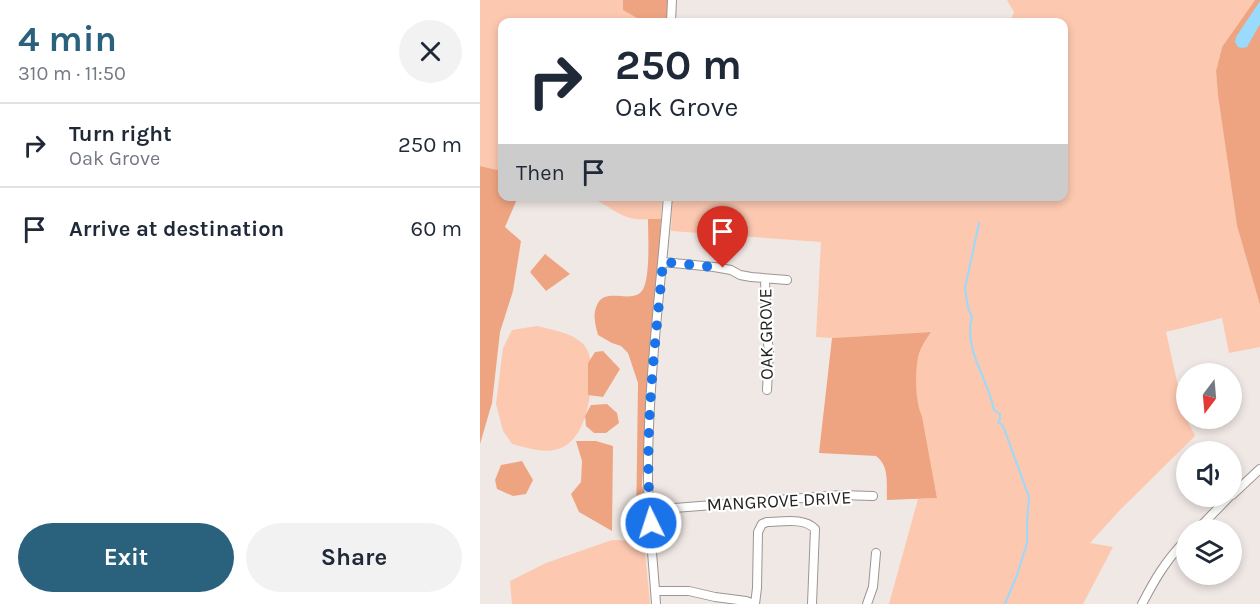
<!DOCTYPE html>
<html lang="en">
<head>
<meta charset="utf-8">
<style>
	body { margin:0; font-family:Karla,sans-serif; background:#f2f2f3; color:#1f2937; height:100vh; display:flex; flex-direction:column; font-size:22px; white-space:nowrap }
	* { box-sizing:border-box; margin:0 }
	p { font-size:20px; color:#747a83 }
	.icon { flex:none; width:33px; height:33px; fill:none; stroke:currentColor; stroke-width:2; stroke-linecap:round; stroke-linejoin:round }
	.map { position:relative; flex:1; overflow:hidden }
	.panel { display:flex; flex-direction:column; background:#fff; width:480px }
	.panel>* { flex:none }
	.guide { position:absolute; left:18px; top:18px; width:570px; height:183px; border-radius:12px; box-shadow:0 3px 9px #0003; background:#fff; color:#1f2937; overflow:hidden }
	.needle { width:39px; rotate:196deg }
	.controls { position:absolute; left:696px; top:363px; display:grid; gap:12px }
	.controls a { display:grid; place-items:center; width:66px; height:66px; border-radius:50%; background:#fff; box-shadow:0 3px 9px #0003; font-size:30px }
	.pin { position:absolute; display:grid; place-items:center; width:51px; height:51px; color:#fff; margin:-62px -26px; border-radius:50% 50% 50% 0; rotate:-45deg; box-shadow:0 0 6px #0007 }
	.pin .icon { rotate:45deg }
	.me { position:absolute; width:66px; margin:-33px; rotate:356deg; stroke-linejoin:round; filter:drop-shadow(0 0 4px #0008) }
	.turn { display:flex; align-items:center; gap:21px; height:126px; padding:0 18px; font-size:27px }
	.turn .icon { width:78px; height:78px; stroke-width:2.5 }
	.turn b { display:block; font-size:42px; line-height:51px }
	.then { display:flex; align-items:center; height:57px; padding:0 18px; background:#0003; gap:12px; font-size:22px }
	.round { display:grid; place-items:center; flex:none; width:63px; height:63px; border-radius:32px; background:#f2f2f3 }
	.head { display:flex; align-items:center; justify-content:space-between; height:102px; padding:0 18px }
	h1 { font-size:36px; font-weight:700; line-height:45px; color:#2a617c }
	.button { display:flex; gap:12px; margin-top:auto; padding:12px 18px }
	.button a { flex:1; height:69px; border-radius:36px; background:#2a617c; color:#fff; font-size:24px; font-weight:700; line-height:69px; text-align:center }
	.button a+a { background:#f2f2f3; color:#1f2937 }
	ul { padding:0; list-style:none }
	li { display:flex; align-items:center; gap:18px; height:84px; padding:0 18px; border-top:2px solid #e0e1e3 }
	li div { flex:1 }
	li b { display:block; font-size:22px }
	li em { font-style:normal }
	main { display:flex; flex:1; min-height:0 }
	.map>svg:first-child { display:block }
</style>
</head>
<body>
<main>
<section class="panel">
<div class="head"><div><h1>4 min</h1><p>310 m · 11:50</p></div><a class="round"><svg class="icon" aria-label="close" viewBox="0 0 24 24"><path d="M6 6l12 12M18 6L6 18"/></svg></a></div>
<ul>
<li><svg class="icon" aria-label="right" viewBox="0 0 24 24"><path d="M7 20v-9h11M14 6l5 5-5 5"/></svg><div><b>Turn right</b><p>Oak Grove</p></div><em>250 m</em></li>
<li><svg class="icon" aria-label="arrive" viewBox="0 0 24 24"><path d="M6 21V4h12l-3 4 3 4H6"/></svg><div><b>Arrive at destination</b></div><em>60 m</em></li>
</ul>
<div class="button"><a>Exit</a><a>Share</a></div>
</section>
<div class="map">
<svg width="780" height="604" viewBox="0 0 780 604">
	<rect width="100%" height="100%" fill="#f0e8e4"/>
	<path fill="#fcc8b0" d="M0,0H192L191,22H22V171L0,166Z
		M527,0H775L742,47L736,71L738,96L757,226L780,305V347L749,353L742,318L686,332L704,413L715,436L640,510L610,543L633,547L603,604H409L438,499L457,498L442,416C434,400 435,376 438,358C440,349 446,340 451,332L352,338L336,337L341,242L191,231L192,197L584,196V22H530L534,12Z
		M110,197H182L181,219C172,219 163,220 155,219C139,217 125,203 110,197Z
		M57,326C72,330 94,333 104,345C118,361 110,409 101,427C98,434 90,444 83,447C67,455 48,448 32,444L23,431L16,404L23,348L32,330Z
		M132,540L164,541L170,604H32L30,581L66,563Z"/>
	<path fill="#efa481" d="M143,0H192L191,16C170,28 163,21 143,10Z
		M775,0H780V305L757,226L738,96L736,71L742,47Z
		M0,166L22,171V196L38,197L25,227L41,241L33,291L20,332L12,403L0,444Z
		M168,219H181L162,484L169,530H156L158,383L148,353L141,346L132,343L118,335C115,324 112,314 118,303C127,288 150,303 161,292C171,283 168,234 168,219Z
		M65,254L90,274L66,291L50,272Z
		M451,332C446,340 440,348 438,358C435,375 435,401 442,416L457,498L407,500C406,484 410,466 396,456L339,453L352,338Z
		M123,351L140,369L123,397L108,395V363L115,352Z
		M127,404L137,413L139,423L126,433H114L106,426L105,416L111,405Z
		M96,441H116L133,446L132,531L99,512L91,494L101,482L102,461Z
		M42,461L53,480L46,494L33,496L17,489L15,480L21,465Z"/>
	<path fill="#99dafd" d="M780,1V24L767,47L762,48L758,47L755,42L756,37Z"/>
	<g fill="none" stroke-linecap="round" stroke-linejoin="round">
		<path stroke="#99dafd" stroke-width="2" d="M499,223L485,288L488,308L492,317C483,350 508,378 514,410L520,414V419L518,422L523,426L549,497L547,523V543L537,575L525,604"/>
		<g stroke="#9d9591" stroke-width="10">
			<path id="minor" d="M191,22L192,0
				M183,262L234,267L251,270L260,275L271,277L307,280
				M285,279L287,336L289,351L287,390
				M752,495L780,469
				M169,510L361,495L393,496
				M717,530L750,496
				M175,591H209L235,597L266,601L274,604
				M176,604C173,557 167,509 168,462C169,373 181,285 188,196
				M275,604L277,588L278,532L282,524L287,522C302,522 324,517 335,529L332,604
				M387,604L393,587L396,553
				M662,604C675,579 686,560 706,540"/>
		</g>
		<use href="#minor" stroke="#fff" stroke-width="8"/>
	</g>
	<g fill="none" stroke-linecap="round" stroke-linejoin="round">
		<path stroke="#1a73e8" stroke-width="10" stroke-dasharray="0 18" d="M171,523C163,436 175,349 183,262L243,268"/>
	</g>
	<g text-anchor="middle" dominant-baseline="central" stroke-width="4.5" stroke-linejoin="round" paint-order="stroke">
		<g font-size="18" fill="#262322" stroke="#fff">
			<text transform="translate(286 334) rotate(-91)">OAK GROVE</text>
			<text transform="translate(299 501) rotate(-3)">MANGROVE DRIVE</text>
		</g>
	</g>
</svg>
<div class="controls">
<a><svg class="needle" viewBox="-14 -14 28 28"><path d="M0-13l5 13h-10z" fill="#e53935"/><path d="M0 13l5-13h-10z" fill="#747a83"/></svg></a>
<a><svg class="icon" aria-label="sound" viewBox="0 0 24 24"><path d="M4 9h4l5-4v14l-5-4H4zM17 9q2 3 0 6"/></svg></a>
<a><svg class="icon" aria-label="layers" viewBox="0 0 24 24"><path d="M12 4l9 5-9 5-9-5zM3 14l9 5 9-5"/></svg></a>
</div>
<div class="pin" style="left:243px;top:268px;background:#d93025"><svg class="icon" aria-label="arrive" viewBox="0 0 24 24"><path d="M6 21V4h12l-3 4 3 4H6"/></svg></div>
<svg class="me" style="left:171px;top:523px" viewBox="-20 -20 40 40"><circle r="17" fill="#1a73e8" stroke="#fff" stroke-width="3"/><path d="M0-11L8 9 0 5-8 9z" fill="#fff"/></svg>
<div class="guide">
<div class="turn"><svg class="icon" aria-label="right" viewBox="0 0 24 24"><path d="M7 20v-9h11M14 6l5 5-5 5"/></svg><div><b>250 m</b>Oak Grove</div></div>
<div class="then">Then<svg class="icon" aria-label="arrive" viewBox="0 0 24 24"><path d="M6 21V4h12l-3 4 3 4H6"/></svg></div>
</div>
</div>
</main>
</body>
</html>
